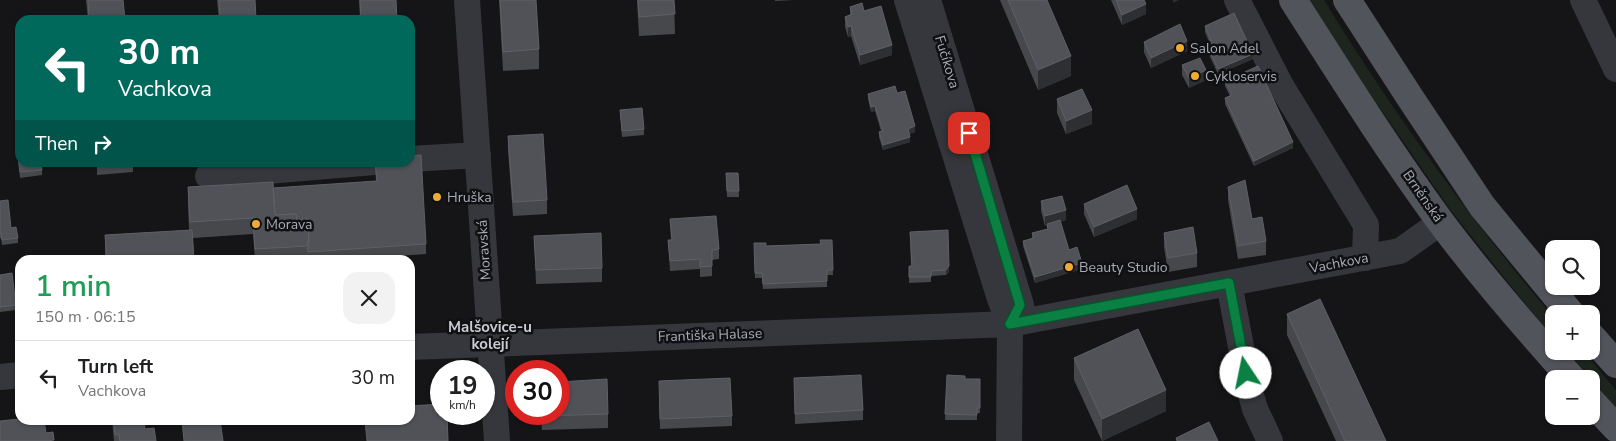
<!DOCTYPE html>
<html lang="en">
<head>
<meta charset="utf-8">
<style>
	body { margin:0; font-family:"Nunito Sans",sans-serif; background:#f2f2f2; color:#202124; height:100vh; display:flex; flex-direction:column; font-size:19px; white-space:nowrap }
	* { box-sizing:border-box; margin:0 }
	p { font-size:16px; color:#757577 }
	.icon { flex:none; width:28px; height:28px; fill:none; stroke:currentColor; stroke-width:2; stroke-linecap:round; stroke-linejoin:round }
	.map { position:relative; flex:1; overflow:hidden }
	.details { position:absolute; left:15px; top:255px; width:400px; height:170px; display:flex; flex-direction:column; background:#fff; border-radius:15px; box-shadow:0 1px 4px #0004 }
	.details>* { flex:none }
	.guide { position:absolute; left:15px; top:15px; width:400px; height:152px; border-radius:15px; box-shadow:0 1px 4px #0004; background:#00695c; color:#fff; overflow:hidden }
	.tools { position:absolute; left:1545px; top:240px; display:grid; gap:10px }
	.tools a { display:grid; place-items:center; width:55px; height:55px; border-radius:10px; background:#fff; box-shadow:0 1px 4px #0004; font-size:25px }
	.speed { position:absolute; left:430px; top:360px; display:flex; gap:10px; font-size:25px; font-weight:700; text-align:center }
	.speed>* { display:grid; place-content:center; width:65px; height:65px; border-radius:50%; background:#fff; box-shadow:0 1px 4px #0004; line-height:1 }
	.speed small { font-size:12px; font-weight:400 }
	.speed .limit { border:8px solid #d22; background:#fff; color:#111 }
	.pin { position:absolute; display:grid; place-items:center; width:42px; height:42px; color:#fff; margin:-21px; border-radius:10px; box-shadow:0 2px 8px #0006 }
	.me { position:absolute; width:55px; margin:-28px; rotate:349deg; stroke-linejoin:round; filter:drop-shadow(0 0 4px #0008) }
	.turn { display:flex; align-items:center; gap:18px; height:105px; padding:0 20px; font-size:22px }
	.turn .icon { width:65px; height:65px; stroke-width:2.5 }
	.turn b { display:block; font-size:35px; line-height:42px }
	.then { display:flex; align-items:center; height:48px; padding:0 20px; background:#0003; gap:10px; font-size:19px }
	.round { display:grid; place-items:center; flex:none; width:52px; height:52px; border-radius:15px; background:#f2f2f2 }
	.overview { display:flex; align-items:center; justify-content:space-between; height:85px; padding:0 20px }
	h1 { font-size:30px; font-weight:600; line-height:38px; color:#1e9e55 }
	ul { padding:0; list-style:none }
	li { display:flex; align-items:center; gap:15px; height:75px; padding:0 20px; border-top:1px solid #e0e0e0 }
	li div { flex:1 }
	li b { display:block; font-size:19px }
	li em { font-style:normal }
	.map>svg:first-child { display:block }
</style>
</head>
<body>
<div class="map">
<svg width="1616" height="441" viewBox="0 0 1616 441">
	<rect width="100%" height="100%" fill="#151517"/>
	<path fill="#1d251e" d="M1307,0H1324C1392,111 1469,218 1554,318V340L1452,212L1321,23Z
		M1564,351H1583L1616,390V409L1591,381V379H1589Z"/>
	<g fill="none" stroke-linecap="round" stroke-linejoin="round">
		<path stroke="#36373c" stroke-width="26" d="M467,0L497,441
			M907,0L1000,299L1010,324L1009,441
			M928,0L1021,305L1010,324
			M1237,0L1280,84L1366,225L1365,258
			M1583,0L1616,69
			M410,159L478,155
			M208,176L374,162
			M1229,283L1248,384L1255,409L1270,441
			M410,347L1010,324L1400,251L1441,222
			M0,377L20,375"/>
		<path stroke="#52545b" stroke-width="28" d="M1293,0C1341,75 1388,150 1440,221C1481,276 1526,328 1572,379
			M1347,0L1409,96L1482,206L1571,314
			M1591,336L1616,364
			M1591,401L1616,428"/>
	</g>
	<path fill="#46484c" d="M86,0H123L125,20H88Z
		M217,0H255L256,20H219Z
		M359,0H396L397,20H360Z
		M499,0H536L539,49V69L503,71Z
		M637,0H674L675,34L639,36Z
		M775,0H793L775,1Z
		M1000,0H1047L1071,76L1038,90Z
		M1111,0H1144L1146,14L1122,25Z
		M850,7L864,11L892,55L860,65L851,36L848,37L845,27V17L850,15Z
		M1205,26L1253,59L1218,74L1206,48V43L1209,42L1205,32Z
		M1144,42L1187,51L1151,68L1144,52Z
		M1182,65L1206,80L1189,88L1182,75Z
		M1225,81L1293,148L1254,166L1225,104V98L1230,96L1225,86Z
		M897,93L915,132L909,134L910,142L883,150L879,137V132L881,131L875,111L871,112L868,99V94Z
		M1057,99L1092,124L1066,134L1057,113Z
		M620,110L644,129V135L622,137Z
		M508,136L547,200V214L513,216L508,150Z
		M18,157L42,170V175L20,178Z
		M97,162H133V172L97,175Z
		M375,162L426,244V254L341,260H255L253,234L193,238L194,260H105V235L189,230L188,204V187L273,188L376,181Z
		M726,173H738L739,197H727Z
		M1228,187L1252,219L1266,241V255L1238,259L1228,200Z
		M0,201L11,228L18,238V243L2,245L1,238L0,239Z
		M1041,201L1066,220L1060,222L1069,250L1082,269L1035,283L1023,246V241L1032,238V233L1047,229V225L1045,226L1041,211Z
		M1084,204L1137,219L1094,237L1084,214Z
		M670,219L719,249V259L712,260V276L700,277V269L670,271L668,240H671Z
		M910,232L949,272L946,275L931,276V282L909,283V266H911Z
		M1164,233L1197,253V267L1168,272L1164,247Z
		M534,236L602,268V282L536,284Z
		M832,240L833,275H827V287L763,289L762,278H755L754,243L766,246L821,244Z
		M0,275L16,305V310L0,312Z
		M1287,314L1386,441H1336L1287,335Z
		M1074,358L1166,411L1102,441L1074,380Z
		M947,375L965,379H980V413H977V420H945Z
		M794,378L863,410V420L795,424Z
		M659,391L732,416V426L660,429Z
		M541,414H608V428L542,430Z
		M112,420H144L145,429L156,441H114Z"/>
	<path fill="#2e2f32" d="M1173,0H1179L1173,3Z
		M1146,4V14L1122,25V15Z
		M851,26V36L848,37V27Z
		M1187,41V51L1151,68V58Z
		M892,45V55L860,65V55Z
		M1253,54V59L1218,74V69Z
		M1071,56V76L1038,90V70Z
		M1206,70V80L1189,88V78Z
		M875,106V111L871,112V107Z
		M1092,110V124L1066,134V121Z
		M915,126V132L908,134V129Z
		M910,137V142L883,150V145Z
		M1293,142V148L1254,166V161Z
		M1137,209V219L1094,237V227Z
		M1066,210V220L1045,226V216Z
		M1082,263V269L1035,283V277Z
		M949,266V272L946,275V270Z
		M1166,390V411L1102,441V419Z"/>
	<path fill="#515258" stroke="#5e6066" d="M88,0H123L125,20H89Z
		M219,0H255L256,20H220Z
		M360,0H396L397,20H361Z
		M500,0H536L539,49L503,52Z
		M638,0H674L675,14L639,17Z
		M1008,0H1047L1071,56L1038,70Z
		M1116,0H1144L1146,4L1122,15Z
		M862,3L864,11L881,6L892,45L860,55L851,26L848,27L845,17L852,14L850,7Z
		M1234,13L1253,54L1218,69L1206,43L1211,41L1205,26Z
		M1180,24L1187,41L1151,58L1144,42Z
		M1200,58L1206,70L1189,78L1182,65Z
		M1258,66L1293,142L1254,161L1225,98L1232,95L1225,81Z
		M895,86L897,93L905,91L915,126L908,129L910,137L883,145L879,132L883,131L875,106L871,107L868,94Z
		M1082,89L1092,110L1066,121L1057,99Z
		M642,108L644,129L622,131L620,110Z
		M543,134L547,200L513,202L508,136Z
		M421,155L426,244L308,252L307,248H309L308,219L297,220L296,214L275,215L273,188L377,181L375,162H410V156Z
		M18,157H20V162H41L42,170L20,172Z
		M726,173H738L739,191H727Z
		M1245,180L1252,219L1262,217L1266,241L1238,246L1228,187Z
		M273,182L275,215L296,214L297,220L308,219L309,242H307L308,246L255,249L253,218L190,222L188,187Z
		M1127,185L1137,209L1094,227L1084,204Z
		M1062,196L1066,210L1045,216L1041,201Z
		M8,200L11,228L16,227L18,238L2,240L1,233H0V201Z
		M716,216L719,249L712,250V266L700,267V259L670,261L668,240H672L670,219Z
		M1060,220L1069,250L1077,247L1082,263L1035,277L1023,241L1034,238L1032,233L1048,229L1047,224Z
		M1193,227L1197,253L1168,258L1164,233Z
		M192,230L194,260H107L105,235Z
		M948,230L949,266L946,270L931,271V277H909V266H912L910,232Z
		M601,233L602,268L536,270L534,236Z
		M820,240H832L833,270H827V281L763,284L762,273H755L754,243H766V246L821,244Z
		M12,273L16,305L0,307V275Z
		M1320,299L1386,441H1345L1287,314Z
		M1138,329L1166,390L1102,419L1074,358Z
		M861,375L863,410L795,414L794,378Z
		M947,375L965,376V379H980V408H977V415L945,414Z
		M730,378L732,416L660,419L659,381Z
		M607,379L608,414L542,416V414H559V382Z
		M441,404V414H447L448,441H367L365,420H410V406Z
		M20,419V420H44L46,433L53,432L54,440L47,441H0V421Z
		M114,420H144L145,429L154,428L156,441H120L119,434L115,435Z
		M182,420H220L223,441H184Z
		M1209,422L1218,441H1177L1176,438Z"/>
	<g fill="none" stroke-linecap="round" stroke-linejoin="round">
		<g stroke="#07532c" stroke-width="12">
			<path id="route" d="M969,133L1020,305L1010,324L1229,283L1246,373"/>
		</g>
		<use href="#route" stroke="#0b8043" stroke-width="9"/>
	</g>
	<g fill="#efac35" stroke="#101012" stroke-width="2">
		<circle cx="1180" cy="48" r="5"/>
		<circle cx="1195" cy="76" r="5"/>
		<circle cx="437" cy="197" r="5"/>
		<circle cx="256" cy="224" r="5"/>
		<circle cx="1069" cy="267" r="5"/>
	</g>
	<g text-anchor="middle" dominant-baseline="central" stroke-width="5" stroke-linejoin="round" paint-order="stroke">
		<g font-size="14" fill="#a7acb7" stroke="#101012" text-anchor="start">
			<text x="1190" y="48">Salon Adel</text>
			<text x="1205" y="76">Cykloservis</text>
			<text x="447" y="197">Hruška</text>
			<text x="266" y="224">Morava</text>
			<text x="1079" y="267">Beauty Studio</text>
		</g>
		<g font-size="14" fill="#a7acb7" stroke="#101012">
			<text transform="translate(947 62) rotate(73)">Fučíkova</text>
			<text transform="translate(1423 196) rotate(55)">Brněnská</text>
			<text transform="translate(484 250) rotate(-94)">Moravská</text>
			<text transform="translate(1339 263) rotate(-11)">Vachkova</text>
			<text transform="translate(710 335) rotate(-2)">Františka Halase</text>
		</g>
		<g font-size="15" font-weight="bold" fill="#c8cbd3" stroke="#101012">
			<text x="490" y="327">Malšovice-u<tspan x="490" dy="17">kolejí</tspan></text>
		</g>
	</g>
</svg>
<div class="tools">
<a><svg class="icon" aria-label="search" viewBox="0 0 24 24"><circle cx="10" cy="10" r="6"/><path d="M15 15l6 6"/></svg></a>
<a>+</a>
<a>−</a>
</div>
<div class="speed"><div>19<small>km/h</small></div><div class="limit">30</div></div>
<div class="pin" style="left:969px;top:133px;background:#d93025"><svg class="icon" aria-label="arrive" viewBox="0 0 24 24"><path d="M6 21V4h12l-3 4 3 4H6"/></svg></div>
<svg class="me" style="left:1246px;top:373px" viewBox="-20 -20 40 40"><circle r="19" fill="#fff"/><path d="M0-13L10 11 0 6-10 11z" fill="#0b8043"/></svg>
<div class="guide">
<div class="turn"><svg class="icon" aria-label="left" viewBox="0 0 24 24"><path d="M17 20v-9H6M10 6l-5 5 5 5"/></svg><div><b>30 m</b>Vachkova</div></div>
<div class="then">Then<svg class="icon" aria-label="right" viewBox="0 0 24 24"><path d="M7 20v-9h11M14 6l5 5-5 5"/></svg></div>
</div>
<section class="details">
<div class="overview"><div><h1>1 min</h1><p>150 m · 06:15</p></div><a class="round"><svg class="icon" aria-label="close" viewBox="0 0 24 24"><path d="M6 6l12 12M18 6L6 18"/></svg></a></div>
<ul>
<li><svg class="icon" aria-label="left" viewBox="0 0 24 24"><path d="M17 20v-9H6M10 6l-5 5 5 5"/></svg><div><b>Turn left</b><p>Vachkova</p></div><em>30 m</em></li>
</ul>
</section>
</div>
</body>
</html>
